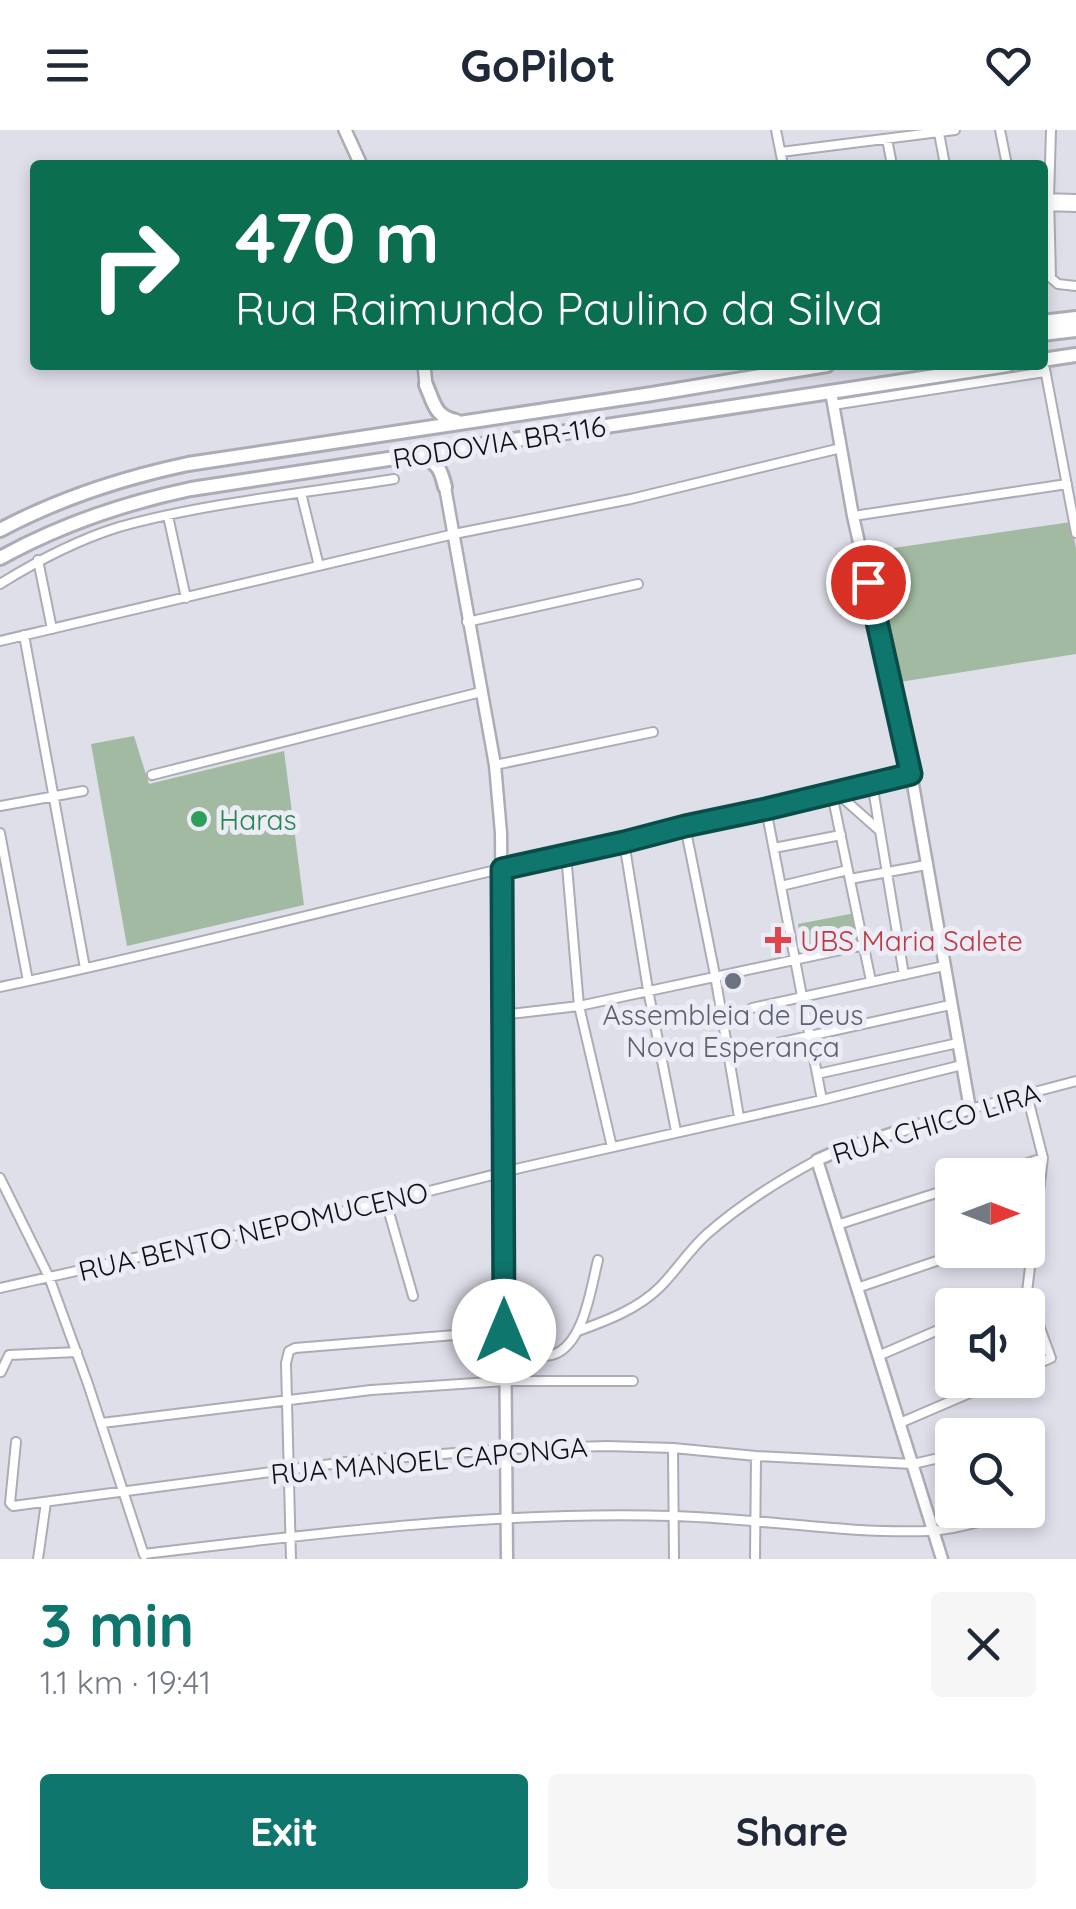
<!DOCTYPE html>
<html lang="en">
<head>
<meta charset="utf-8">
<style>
	body { margin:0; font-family:Quicksand,sans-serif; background:#f6f6f7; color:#1f2937; height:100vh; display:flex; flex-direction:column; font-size:38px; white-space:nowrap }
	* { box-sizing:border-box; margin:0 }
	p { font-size:32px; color:#747a83 }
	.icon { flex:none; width:55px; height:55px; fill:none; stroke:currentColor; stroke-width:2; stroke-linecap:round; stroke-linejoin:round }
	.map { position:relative; height:1429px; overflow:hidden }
	.side { display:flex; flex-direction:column; background:#fff; flex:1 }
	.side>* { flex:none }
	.hud { position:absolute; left:30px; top:30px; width:1018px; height:210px; border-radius:10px; box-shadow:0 5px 15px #0003; background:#0b6e4f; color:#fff; overflow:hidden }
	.needle { width:65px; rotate:90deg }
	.buttons { position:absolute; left:935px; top:1028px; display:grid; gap:20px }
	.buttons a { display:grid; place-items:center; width:110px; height:110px; border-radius:10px; background:#fff; box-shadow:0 5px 15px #0003; font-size:50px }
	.pin { position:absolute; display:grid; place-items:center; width:85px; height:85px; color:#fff; margin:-42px; border:5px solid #fff; border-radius:50%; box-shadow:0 2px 10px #0007 }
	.me { position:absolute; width:110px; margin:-55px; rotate:0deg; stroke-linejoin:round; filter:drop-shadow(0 0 8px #0008) }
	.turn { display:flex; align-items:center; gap:35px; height:210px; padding:0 40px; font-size:45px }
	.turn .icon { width:130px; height:130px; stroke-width:2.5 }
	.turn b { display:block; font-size:70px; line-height:85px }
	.round { display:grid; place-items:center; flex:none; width:105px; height:105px; border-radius:10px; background:#f6f6f7 }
	.overview { display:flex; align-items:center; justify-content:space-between; height:170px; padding:0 40px }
	h1 { font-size:60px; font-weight:700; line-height:75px; color:#0f766e }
	.action { display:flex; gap:20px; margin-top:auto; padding:20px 40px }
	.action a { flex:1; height:115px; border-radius:10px; background:#0f766e; color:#fff; font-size:40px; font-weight:700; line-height:115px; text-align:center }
	.action a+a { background:#f6f6f7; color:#1f2937 }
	header { display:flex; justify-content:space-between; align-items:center; height:130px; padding:0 40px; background:#fff; font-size:45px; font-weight:700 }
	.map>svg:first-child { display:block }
</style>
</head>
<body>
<header><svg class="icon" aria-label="menu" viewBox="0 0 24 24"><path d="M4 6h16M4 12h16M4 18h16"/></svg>GoPilot<svg class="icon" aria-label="heart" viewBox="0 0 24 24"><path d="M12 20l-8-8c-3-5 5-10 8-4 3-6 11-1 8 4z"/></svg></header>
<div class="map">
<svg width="1076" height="1429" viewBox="0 0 1076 1429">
	<rect width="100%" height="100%" fill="#dedfe9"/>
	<path fill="#a2baa2" d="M1071,392L1076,419V524L900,552L873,421Z
		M134,606L149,654L284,621L304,775L127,816L91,614Z
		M855,783L861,811L803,823L798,794Z"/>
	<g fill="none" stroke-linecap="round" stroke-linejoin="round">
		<g stroke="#acacb6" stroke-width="12">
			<path id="minor" d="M776,0L783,35
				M1000,0L1007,35
				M1051,0L1049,68L1051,148L1058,154L1076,156
				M939,3L945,35
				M887,9L892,35
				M781,22L955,0
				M1042,68L1076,69
				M1042,76L1076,77
				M1045,239L1076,403
				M833,275L1045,242
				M301,363L319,436
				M168,386L186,468
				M853,386L1067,354
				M38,430L52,499
				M0,454C37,431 77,410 119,397C205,373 305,363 394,349
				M467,492L638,454
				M24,505L85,838
				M0,511L454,404L631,369L841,318
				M495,635L653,602
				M152,645L481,562
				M872,653L904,845
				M837,663L880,701
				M832,664L871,851
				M0,676L83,661
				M766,679L822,970
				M685,696L715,845L739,987
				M0,703L28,851
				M624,712L648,860L676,1001
				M774,718L841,705
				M566,724L579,876L612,1017
				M850,749L926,735
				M781,756L848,740
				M0,857C166,822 331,779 496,740C634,708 773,679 911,643
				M752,878L944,836
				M502,885L579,876L864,815
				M759,917L950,875
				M817,944L958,913
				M1027,965L1043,1028L1027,1162L1051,1228L1028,1238
				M970,979L1076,951
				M991,1045L1043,1028
				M0,1048L49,1147L88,1254L144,1425
				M386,1072L413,1166
				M837,1095L952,1058
				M0,1158L386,1072L520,1038L822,970L962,935
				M857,1158L969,1120
				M997,1175L1027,1162
				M578,1201C606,1191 638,1179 660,1157C677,1140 689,1120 707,1104C741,1074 778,1051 817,1030
				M505,1226C519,1225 538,1228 552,1225C584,1216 591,1157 598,1130
				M878,1226L952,1194
				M1,1242L9,1225L77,1222
				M102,1293L371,1260L505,1251H633
				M900,1293L1000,1250
				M1028,1307L1032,1306
				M16,1312L10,1373L13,1376L354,1331L506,1319L607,1316L673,1318L756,1326L913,1334L952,1325
				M673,1318L674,1429
				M144,1424C319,1403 496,1381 672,1386C758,1388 843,1404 929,1401C957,1400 997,1386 1025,1380
				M38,1429L46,1372
				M291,1429L286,1233L289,1221L295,1218L504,1201
				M755,1429L756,1326"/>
		</g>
		<g stroke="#acacb6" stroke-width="15">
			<path id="tertiary" d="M831,262L853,386L911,643L970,979L840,1020L817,1030L942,1429
				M445,357L495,635L501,703L507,1429"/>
		</g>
		<g stroke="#acacb6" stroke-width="16">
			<path id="secondary" d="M345,0L361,35
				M424,235L426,255"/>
		</g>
		<g stroke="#acacb6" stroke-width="18">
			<path id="trunk" d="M1042,192L1076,188
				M1042,204L1076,200
				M1042,230L1076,225
				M426,255C434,273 435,287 456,291
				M420,326C438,332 441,340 445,357
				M0,400C60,368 122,348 188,334L652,264L827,235
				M0,428C60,395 124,373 191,359L1008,235"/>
		</g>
		<use href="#minor" stroke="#fff" stroke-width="8"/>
		<use href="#tertiary" stroke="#fff" stroke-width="10"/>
		<use href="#secondary" stroke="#fff" stroke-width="11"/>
		<use href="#trunk" stroke="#fff" stroke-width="12"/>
	</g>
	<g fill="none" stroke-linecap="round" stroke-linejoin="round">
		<g stroke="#0a4d48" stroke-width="25">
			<path id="route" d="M504,1201L502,739L624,712L685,696L766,679L911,644L868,452"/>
		</g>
		<use href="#route" stroke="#0f766e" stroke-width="18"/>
	</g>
	<circle fill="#2e9e5b" stroke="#ececf6" stroke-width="4" cx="199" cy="689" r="10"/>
	<path fill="#e0444e" stroke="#ececf6" stroke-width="4" d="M773 795h10v10h10v10h-10v10h-10v-10h-10v-10h10z"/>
	<circle fill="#6b7280" stroke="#ececf6" stroke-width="4" cx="733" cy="851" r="10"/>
	<g text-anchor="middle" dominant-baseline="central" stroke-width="10" stroke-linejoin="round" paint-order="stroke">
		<g font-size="28" fill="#0f0f13" stroke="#ececf6">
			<text transform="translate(499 312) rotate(-9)">RODOVIA BR-116</text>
			<text transform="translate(936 993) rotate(-17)">RUA CHICO LIRA</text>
			<text transform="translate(253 1101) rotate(-13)">RUA BENTO NEPOMUCENO</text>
			<text transform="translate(429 1330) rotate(-5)">RUA MANOEL CAPONGA</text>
		</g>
		<g font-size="28" fill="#27864d" stroke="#ececf6" text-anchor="start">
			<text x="219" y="689">Haras</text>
		</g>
		<g font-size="28" fill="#be3a42" stroke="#ececf6" text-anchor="start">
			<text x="800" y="810">UBS Maria Salete</text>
		</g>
		<g font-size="28" fill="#5b616d" stroke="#ececf6">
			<text x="733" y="884">Assembleia de Deus<tspan x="733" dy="32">Nova Esperança</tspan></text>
		</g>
	</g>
</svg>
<div class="buttons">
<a><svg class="needle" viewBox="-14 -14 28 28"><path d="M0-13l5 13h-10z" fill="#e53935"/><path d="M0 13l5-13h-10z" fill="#747a83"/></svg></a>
<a><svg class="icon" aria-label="sound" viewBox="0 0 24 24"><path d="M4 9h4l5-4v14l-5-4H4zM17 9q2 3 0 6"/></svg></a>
<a><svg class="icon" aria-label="search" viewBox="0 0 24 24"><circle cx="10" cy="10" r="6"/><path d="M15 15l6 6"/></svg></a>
</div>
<div class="pin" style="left:868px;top:452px;background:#d93025"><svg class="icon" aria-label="arrive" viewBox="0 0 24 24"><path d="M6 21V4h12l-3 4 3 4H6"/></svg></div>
<svg class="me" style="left:504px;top:1201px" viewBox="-20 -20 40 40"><circle r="19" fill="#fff"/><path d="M0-13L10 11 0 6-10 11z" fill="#0f766e"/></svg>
<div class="hud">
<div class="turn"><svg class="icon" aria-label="right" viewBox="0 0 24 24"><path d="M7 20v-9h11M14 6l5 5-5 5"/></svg><div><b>470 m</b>Rua Raimundo Paulino da Silva</div></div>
</div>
</div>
<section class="side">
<div class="overview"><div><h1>3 min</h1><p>1.1 km · 19:41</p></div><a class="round"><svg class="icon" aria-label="close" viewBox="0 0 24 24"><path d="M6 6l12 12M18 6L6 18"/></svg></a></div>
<div class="action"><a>Exit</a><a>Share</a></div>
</section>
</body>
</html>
